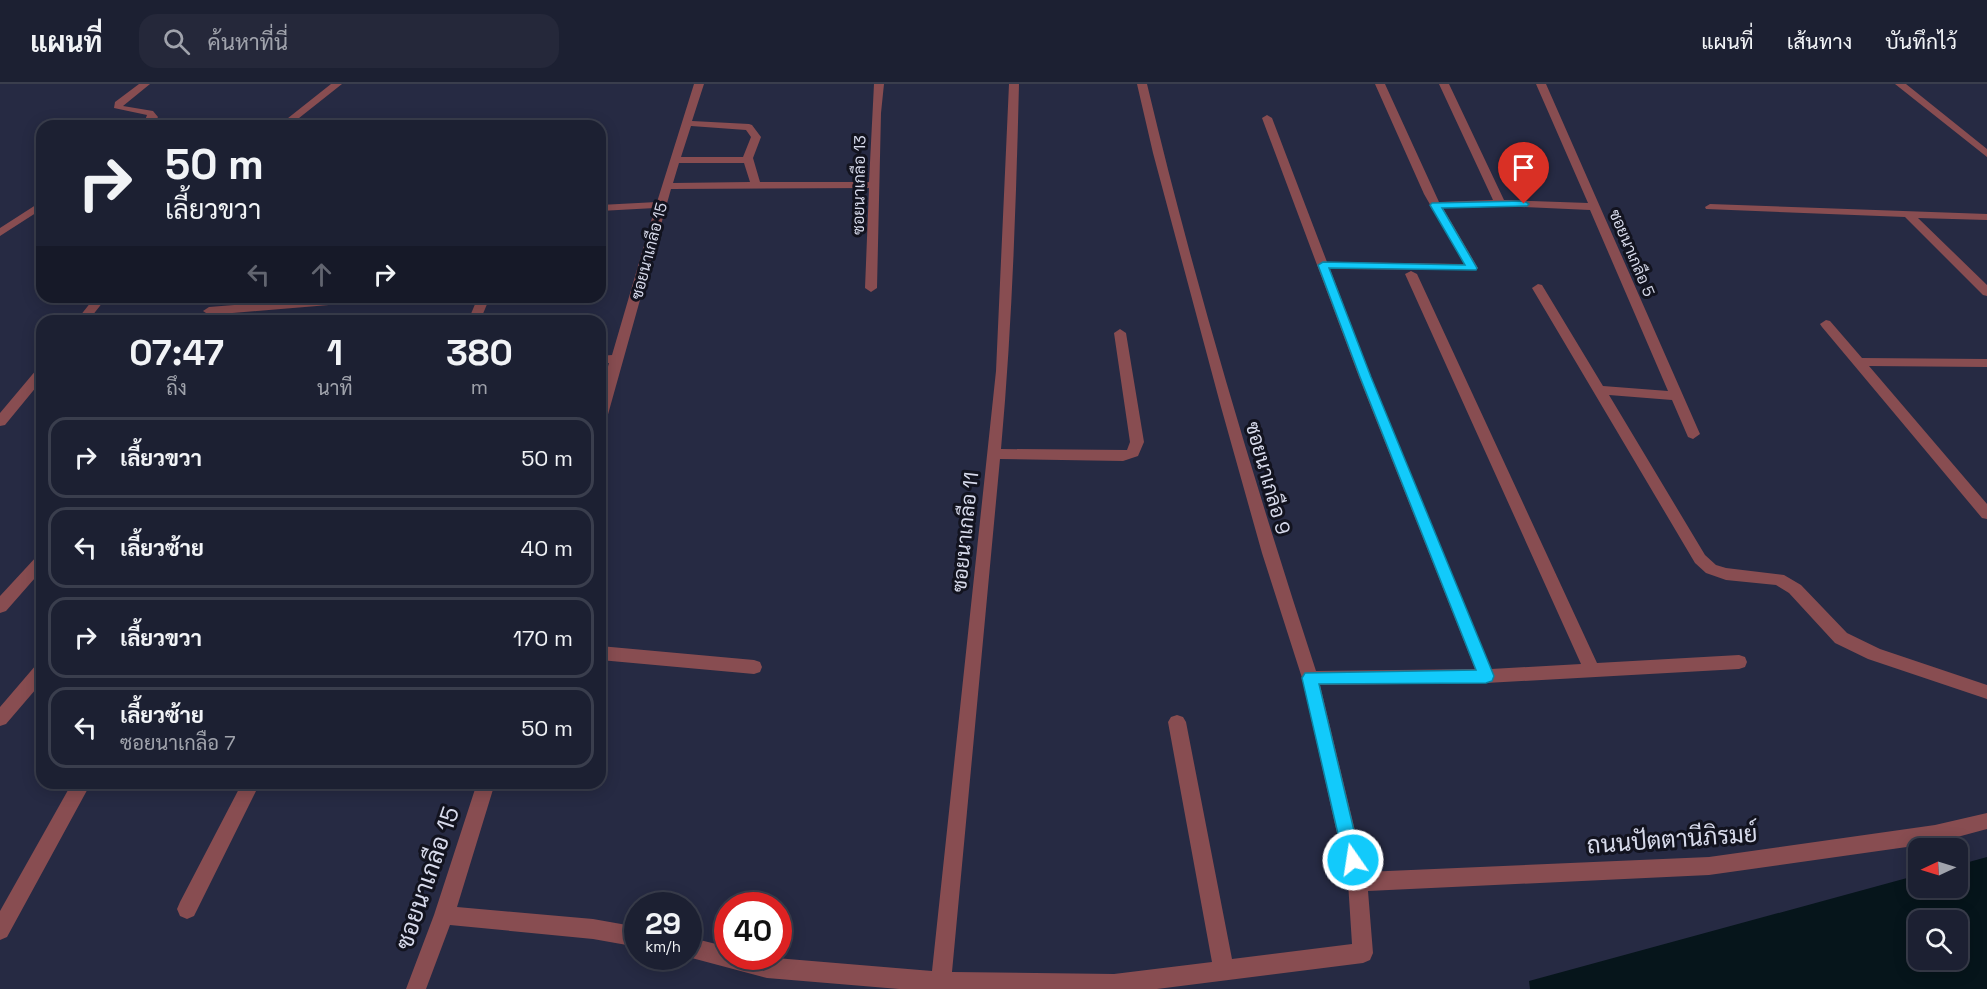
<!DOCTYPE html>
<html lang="th">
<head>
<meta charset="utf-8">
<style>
	body { margin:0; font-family:"Space Grotesk",Sarabun,sans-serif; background:#25283a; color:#f1f3f6; height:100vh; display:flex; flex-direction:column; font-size:22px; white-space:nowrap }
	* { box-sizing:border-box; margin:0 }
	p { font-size:20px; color:#a0a3ac }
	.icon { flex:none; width:33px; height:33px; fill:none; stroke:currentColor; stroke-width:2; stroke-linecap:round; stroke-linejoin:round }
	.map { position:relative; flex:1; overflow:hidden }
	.details { position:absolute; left:36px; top:231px; width:570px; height:474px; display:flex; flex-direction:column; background:#1c2032; border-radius:18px; box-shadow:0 3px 15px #0003,0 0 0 2px #3a3e4d }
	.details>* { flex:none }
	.guide { position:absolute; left:36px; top:36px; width:570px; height:183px; border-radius:18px; box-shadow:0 3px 15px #0003,0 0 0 2px #3a3e4d; background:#1c2032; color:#f1f3f6; overflow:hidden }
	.needle { width:39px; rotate:266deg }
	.controls { position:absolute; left:1908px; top:754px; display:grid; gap:12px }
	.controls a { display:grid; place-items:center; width:60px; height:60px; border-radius:12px; background:#1c2032; box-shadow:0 3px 15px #0003,0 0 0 2px #3a3e4d; font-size:30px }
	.speed { position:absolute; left:624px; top:808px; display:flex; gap:12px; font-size:30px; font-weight:700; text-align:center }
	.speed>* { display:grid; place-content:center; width:78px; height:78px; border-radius:50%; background:#1c2032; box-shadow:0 3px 15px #0003,0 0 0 2px #3a3e4d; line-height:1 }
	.speed small { font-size:15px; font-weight:400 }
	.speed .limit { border:9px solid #d22; background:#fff; color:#111 }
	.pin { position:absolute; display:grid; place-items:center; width:51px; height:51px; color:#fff; margin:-62px -26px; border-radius:50% 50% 50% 0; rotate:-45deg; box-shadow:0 0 6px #0007 }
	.pin .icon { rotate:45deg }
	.me { position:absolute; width:66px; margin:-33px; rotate:347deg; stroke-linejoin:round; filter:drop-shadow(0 0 4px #0008) }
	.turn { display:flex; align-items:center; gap:21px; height:126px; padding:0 30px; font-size:27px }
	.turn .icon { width:78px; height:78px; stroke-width:2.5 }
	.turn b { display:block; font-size:42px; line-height:51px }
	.lanes { display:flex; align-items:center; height:57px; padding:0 30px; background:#0003; justify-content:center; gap:30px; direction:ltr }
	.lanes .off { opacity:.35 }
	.eta { display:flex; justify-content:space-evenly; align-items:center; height:102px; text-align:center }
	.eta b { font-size:36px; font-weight:700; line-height:42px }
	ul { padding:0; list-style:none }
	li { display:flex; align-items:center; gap:18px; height:81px; margin:0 12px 9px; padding:0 18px; border:3px solid #3a3e4d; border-radius:18px }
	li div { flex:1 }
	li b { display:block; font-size:22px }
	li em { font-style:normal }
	header { display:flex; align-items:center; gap:36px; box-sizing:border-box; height:84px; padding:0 30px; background:#1c2032; border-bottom:2px solid #3a3e4d }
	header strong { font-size:28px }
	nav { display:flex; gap:33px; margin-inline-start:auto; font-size:21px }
	.search { width:420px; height:54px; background:#25283a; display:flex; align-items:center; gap:15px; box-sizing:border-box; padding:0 21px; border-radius:18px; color:#a0a3ac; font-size:22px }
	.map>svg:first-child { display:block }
</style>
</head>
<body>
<header>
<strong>แผนที่</strong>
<div class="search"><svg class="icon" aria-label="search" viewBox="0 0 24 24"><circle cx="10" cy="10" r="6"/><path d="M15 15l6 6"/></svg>ค้นหาที่นี่</div>
<nav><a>แผนที่</a><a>เส้นทาง</a><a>บันทึกไว้</a></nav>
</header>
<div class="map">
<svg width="1987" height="905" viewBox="0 0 1987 905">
	<rect width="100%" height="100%" fill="#262a43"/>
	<path fill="#06151b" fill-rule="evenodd" d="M1987,773V905H1530L1529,897L1918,791V804H1958V781ZM1918,837H1958V876H1918Z"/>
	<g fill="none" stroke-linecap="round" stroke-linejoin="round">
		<path fill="#884d51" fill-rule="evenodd" d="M139,0H150L123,22L153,27L158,33L153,42H143L147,31L114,24L115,18Z
			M331,0H342L294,38L311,39L316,42H278Z
			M694,0H704L692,37L749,40L752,41L761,53L753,74L760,98H869L874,0H884L881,29L877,204L871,208L865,204L869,104L671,105L607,334L600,338V311L609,279L600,280V272L612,271L655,124L600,127V121L657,118ZM691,42L746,46L751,53L743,73H681ZM679,79H744L750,98L673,99Z
			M1009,0H1019C1016,122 1012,244 1001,365L1127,366L1130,358L1114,249L1120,245L1126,249L1144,358L1138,372L1123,377L1000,375L952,888L1114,890L1212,878L1168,638L1171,633L1177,631L1183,633L1186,638L1232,875L1352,860L1348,798L1302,594L1262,469L1221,323L1153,69L1137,0H1147C1194,198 1253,394 1316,587L1475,585L1359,293L1262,34L1267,31L1272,34L1327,178L1464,180L1424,110L1375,0H1385L1439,118L1493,116L1439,0H1449L1504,116L1588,119L1536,0H1546L1700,350L1693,355L1688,353L1672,316L1609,311L1705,471L1716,481L1726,484L1784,491L1801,501L1847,549L1880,565L1987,601V615L1868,575L1835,559L1789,509L1776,501L1726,496L1706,489L1695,479L1532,204L1538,200L1542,201L1603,302L1668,307L1590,126L1500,122L1443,124L1478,184L1476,186L1330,185L1371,293L1491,585L1581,580L1405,190L1411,187L1417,190L1597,579L1739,571L1745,573L1747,578L1745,583L1739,585L1486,599L1320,601L1365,788L1709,773L1935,741L1987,729V745L1935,759L1709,791L1368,807L1373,869L1370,876L1363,879L1157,905H899L767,894L688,873V853L728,863V873H764L932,887L996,287Z
			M1895,0H1906L1987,65V73Z
			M42,117V125L0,152V144Z
			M1710,120L1987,130V136L1918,134L1987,201V212L1983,211L1905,133L1706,125L1705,123Z
			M95,213H107L88,237H76Z
			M334,213H383L377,217L209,231L203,227L209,223Z
			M478,213H490L480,237H468Z
			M1826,236L1830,237L1862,274L1987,275V283L1869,282L1987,420V435L1982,434L1822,243L1820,240Z
			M42,284V296L5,341L0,342V329L37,285Z
			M42,470V486L6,527L0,529V512L37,472Z
			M600,562L754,576L760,578L762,583L760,588L754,590L600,576Z
			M42,579V598L6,640L0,642V623L36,581Z
			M72,699H91L7,853L0,856V827Z
			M242,699H260L194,832L187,835L180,832L177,825L180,818Z
			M477,699H495L457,823L593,835L638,843V863L593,855L450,841L426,905H406L434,831Z"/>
	</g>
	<path fill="#12cafb" stroke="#0c83a3" stroke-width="1.5" d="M1524,117L1529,120L1527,122L1442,124L1477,184L1476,186L1329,184L1371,293L1494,592L1492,597L1486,599L1319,600L1361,776L1359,781L1353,784L1346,781L1344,776L1302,594L1305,589L1476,586L1360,293L1318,181L1323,178L1465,181L1430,121L1432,119Z"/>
	<g text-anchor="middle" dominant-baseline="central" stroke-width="6" stroke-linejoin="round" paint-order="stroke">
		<g font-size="16" fill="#d7daeb" stroke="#12131f">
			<text transform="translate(859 101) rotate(-89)">ซอยนาเกลือ 13</text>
			<text transform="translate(649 167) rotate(-75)">ซอยนาเกลือ 15</text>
			<text transform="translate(1632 169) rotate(67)">ซอยนาเกลือ 5</text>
		</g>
		<g font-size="20" fill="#d7daeb" stroke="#12131f">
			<text transform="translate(1268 394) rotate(74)">ซอยนาเกลือ 9</text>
			<text transform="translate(965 448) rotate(-84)">ซอยนาเกลือ 11</text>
		</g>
		<g font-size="24" fill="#d7daeb" stroke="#12131f">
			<text transform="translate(1672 755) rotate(-4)">ถนนปัตตานีภิรมย์</text>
			<text transform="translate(427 794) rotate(-71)">ซอยนาเกลือ 15</text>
		</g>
	</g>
</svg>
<div class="controls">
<a><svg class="needle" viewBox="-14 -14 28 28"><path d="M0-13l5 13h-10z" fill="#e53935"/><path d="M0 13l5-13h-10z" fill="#a0a3ac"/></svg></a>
<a><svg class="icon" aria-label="search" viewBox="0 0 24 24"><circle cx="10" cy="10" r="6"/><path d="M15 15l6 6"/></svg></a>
</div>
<div class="speed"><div>29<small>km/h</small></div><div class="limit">40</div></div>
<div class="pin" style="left:1524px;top:120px;background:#d93025"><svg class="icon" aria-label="arrive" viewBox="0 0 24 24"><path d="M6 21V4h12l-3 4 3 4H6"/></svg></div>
<svg class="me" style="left:1353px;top:776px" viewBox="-20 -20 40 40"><circle r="17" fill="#12cafb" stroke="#fff" stroke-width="3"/><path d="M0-11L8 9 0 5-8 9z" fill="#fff"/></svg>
<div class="guide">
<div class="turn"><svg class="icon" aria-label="right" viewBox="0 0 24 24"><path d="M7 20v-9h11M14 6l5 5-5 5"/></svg><div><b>50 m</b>เลี้ยวขวา</div></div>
<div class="lanes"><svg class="icon off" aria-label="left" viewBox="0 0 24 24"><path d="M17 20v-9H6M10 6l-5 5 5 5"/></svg><svg class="icon off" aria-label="ahead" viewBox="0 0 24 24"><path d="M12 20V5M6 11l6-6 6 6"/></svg><svg class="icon" aria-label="right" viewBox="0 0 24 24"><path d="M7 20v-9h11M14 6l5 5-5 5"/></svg></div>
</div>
<section class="details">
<div class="eta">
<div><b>07:47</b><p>ถึง</p></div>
<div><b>1</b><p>นาที</p></div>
<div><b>380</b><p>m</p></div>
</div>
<ul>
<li><svg class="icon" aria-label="right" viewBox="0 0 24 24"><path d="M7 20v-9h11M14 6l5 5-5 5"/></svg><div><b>เลี้ยวขวา</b></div><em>50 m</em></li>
<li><svg class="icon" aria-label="left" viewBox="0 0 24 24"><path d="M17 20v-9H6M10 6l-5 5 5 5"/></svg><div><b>เลี้ยวซ้าย</b></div><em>40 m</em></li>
<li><svg class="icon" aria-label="right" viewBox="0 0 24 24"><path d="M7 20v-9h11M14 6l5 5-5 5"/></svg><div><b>เลี้ยวขวา</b></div><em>170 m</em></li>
<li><svg class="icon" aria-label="left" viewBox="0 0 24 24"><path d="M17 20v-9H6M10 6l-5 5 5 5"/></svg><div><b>เลี้ยวซ้าย</b><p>ซอยนาเกลือ 7</p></div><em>50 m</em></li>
</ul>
</section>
</div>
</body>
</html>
